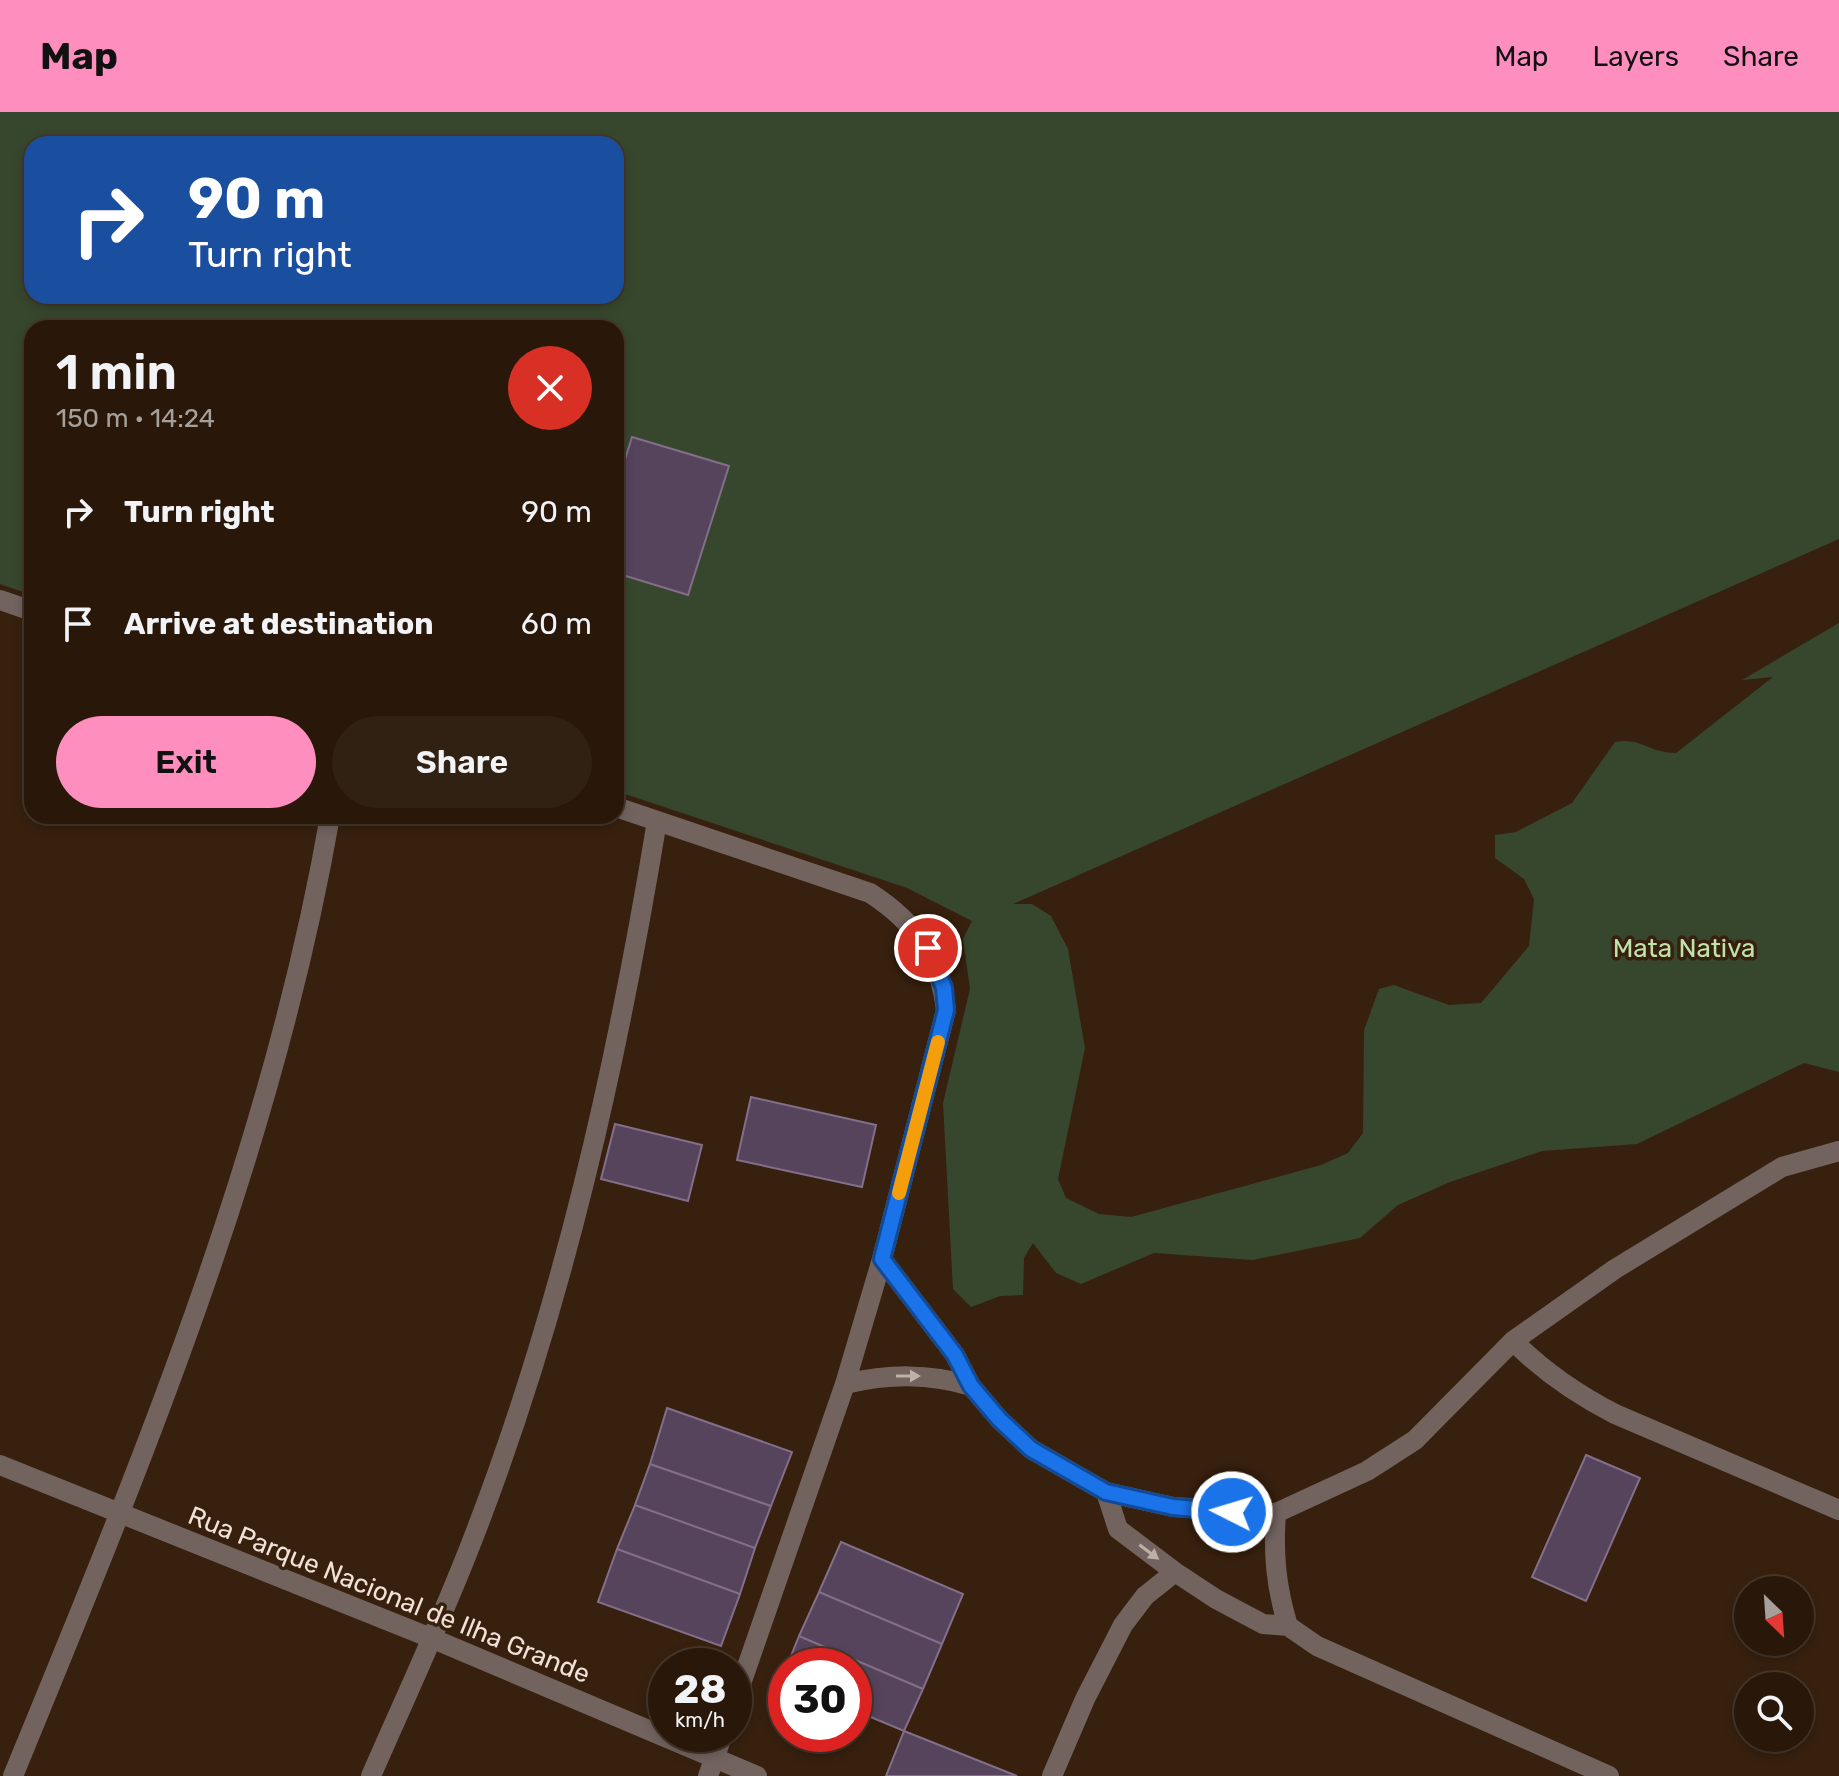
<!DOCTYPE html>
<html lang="en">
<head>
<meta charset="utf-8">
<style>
	body { margin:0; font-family:Rubik,sans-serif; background:#312113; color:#f1f3f6; height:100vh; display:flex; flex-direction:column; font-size:30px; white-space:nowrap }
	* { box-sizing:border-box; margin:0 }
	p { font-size:26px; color:#a5a09c }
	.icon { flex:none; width:44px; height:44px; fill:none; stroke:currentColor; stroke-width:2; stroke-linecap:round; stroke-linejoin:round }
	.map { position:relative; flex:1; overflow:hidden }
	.side { position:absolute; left:24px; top:208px; width:600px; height:504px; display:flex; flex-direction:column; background:#29180a; border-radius:24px; box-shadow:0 4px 12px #0003,0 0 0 2px #45372b }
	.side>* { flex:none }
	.banner { position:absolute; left:24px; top:24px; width:600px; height:168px; border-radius:24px; box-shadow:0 4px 12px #0003,0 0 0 2px #45372b; background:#1a4fa0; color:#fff; overflow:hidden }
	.needle { width:52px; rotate:155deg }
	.tools { position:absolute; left:1734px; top:1464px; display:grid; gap:16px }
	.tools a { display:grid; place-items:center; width:80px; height:80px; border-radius:50%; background:#29180a; box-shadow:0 4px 12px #0003,0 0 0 2px #45372b; font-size:40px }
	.speed { position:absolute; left:648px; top:1536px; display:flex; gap:16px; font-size:40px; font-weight:700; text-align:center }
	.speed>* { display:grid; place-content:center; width:104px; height:104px; border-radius:50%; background:#29180a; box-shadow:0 4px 12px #0003,0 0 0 2px #45372b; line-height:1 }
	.speed small { font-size:20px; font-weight:400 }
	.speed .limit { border:12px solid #d22; background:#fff; color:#111 }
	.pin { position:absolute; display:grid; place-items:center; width:68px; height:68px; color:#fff; margin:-34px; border:4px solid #fff; border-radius:50%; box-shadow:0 2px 8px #0007 }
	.me { position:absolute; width:88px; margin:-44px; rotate:275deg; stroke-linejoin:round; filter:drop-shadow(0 0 6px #0008) }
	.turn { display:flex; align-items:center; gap:28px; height:168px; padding:0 32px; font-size:36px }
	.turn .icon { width:104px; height:104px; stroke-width:2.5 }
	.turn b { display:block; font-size:56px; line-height:68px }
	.round { display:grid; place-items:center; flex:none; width:84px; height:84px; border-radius:42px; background:#312113 }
	.summary { display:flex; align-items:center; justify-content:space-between; height:136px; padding:0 32px }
	h1 { font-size:48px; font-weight:600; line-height:60px }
	.primary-button { display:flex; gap:16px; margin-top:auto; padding:16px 32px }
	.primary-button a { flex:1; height:92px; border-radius:48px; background:#fd8ebe; color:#111; font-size:32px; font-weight:600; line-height:92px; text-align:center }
	.primary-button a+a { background:#312113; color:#f1f3f6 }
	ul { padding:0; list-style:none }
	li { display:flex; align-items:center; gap:24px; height:112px; padding:0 32px }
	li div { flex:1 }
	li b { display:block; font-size:30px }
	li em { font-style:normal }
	header { display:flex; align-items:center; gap:48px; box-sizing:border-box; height:112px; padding:0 40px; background:#fd8ebe; color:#111 }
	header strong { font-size:38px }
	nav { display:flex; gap:44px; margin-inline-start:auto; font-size:28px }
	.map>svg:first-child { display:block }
</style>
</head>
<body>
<header>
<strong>Map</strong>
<nav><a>Map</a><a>Layers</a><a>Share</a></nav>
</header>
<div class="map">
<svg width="1839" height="1664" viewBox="0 0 1839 1664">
	<rect width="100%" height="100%" fill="#37200e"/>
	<path fill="#37472d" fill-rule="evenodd" d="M0,0H1839V427L1013,792H1032L1051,804L1068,837L1085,936L1058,1067L1066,1086L1099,1102L1131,1105L1321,1053L1348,1041L1363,1021L1364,918L1379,877L1394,873L1449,893L1481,891L1529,834L1534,787L1524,767L1495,746V723L1516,720L1572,691L1615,630C1640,625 1649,641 1676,641L1773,565L1742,568L1839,511V960L1804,951L1637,1032L1542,1039L1450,1070L1398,1093L1360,1126L1253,1148L1154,1141L1081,1172L1056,1161L1033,1131L1024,1146L1023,1183L1000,1184L971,1195L953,1177L943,991L970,877L963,827L972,809L907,776L616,679V216H32V483L0,472ZM32,32H616V184H32Z"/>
	<path fill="#56435c" stroke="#836f8a" stroke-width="2" d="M632,325L729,354L688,483L616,461V376Z
		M751,985L876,1013L862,1075L737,1048Z
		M615,1012L702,1033L688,1089L601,1067Z
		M667,1296L792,1340L771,1394L650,1352Z
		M1586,1343L1640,1366L1586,1489L1532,1465Z
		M650,1352L771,1394L755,1436L635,1393Z
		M635,1393L755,1436L740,1482L617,1437Z
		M841,1430L963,1482L942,1532L819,1480Z
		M617,1437L740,1482L721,1534L598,1490Z
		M819,1480L942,1532L923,1577L799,1524Z
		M799,1524L923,1577L904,1619L854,1598V1554H787Z
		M904,1619L1017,1664H886Z"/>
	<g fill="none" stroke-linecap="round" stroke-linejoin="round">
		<path stroke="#72635f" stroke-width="20" d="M0,488L32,499
			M616,695L870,781C915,810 940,845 946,898L882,1147L845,1272L734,1592
			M882,1147L955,1243L971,1274L999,1307L1031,1337L1106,1380L1173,1395L1276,1401L1367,1359L1415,1328L1513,1229L1615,1157L1782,1055L1839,1039
			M1513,1229C1544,1260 1576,1282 1615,1302L1839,1398
			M845,1272C888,1262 928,1261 971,1274
			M0,1353L431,1526L757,1664
			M1106,1380L1118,1417L1175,1460L1216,1487L1263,1512L1288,1514L1317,1534L1609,1664
			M1276,1401C1273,1441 1276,1475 1288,1514
			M13,1664C141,1352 272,1039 330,704
			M371,1664C406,1584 443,1505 474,1424C563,1194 617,952 657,709
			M708,1664L723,1622
			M1052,1664L1085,1587L1123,1513L1145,1484L1175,1460"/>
	</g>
	<defs><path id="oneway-solid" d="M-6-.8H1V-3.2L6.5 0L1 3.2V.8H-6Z" transform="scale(2)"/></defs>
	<g fill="#bfafa7">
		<use href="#oneway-solid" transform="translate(908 1264)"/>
		<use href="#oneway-solid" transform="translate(1149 1440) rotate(37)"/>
	</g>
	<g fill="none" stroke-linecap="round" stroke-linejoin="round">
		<g stroke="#114b97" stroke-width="20">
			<path id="route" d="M928,836L944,876L946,898L882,1147L955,1243L971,1274L999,1307L1031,1337L1106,1380L1173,1395L1232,1400"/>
		</g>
		<use href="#route" stroke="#1a73e8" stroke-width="14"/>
		<path stroke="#f59e0b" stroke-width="14" d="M899,1081L938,930"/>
	</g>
	<g text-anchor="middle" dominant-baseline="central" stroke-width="7" stroke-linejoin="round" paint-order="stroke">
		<g font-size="26" fill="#c0e2ab" stroke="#37200e">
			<text x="1684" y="836">Mata Nativa</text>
		</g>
		<g font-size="26" fill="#f2e1d7" stroke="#37200e">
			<text transform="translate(389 1483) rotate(22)">Rua Parque Nacional de Ilha Grande</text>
		</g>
	</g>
</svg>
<div class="tools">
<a><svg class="needle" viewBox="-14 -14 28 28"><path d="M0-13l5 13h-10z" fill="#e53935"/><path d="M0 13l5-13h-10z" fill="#a5a09c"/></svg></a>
<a><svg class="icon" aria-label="search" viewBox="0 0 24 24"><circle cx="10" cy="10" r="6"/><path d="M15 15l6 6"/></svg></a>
</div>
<div class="speed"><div>28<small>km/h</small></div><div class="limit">30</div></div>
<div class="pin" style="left:928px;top:836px;background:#d93025"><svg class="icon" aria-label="arrive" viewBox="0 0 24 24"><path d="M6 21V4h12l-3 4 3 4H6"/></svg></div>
<svg class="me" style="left:1232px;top:1400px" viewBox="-20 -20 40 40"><circle r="17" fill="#1a73e8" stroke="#fff" stroke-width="3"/><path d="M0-11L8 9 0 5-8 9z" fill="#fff"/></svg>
<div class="banner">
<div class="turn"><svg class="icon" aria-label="right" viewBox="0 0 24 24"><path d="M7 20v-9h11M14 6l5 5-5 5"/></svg><div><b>90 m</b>Turn right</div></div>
</div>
<section class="side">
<div class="summary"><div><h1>1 min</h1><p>150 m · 14:24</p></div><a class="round" style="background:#d93025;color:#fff"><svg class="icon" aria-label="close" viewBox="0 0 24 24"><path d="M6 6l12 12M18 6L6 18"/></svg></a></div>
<ul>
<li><svg class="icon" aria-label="right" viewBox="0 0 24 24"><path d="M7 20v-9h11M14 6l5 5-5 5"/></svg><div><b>Turn right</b></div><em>90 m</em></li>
<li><svg class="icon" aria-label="arrive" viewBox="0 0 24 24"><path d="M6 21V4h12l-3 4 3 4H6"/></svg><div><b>Arrive at destination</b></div><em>60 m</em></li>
</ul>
<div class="primary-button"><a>Exit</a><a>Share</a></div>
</section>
</div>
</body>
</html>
